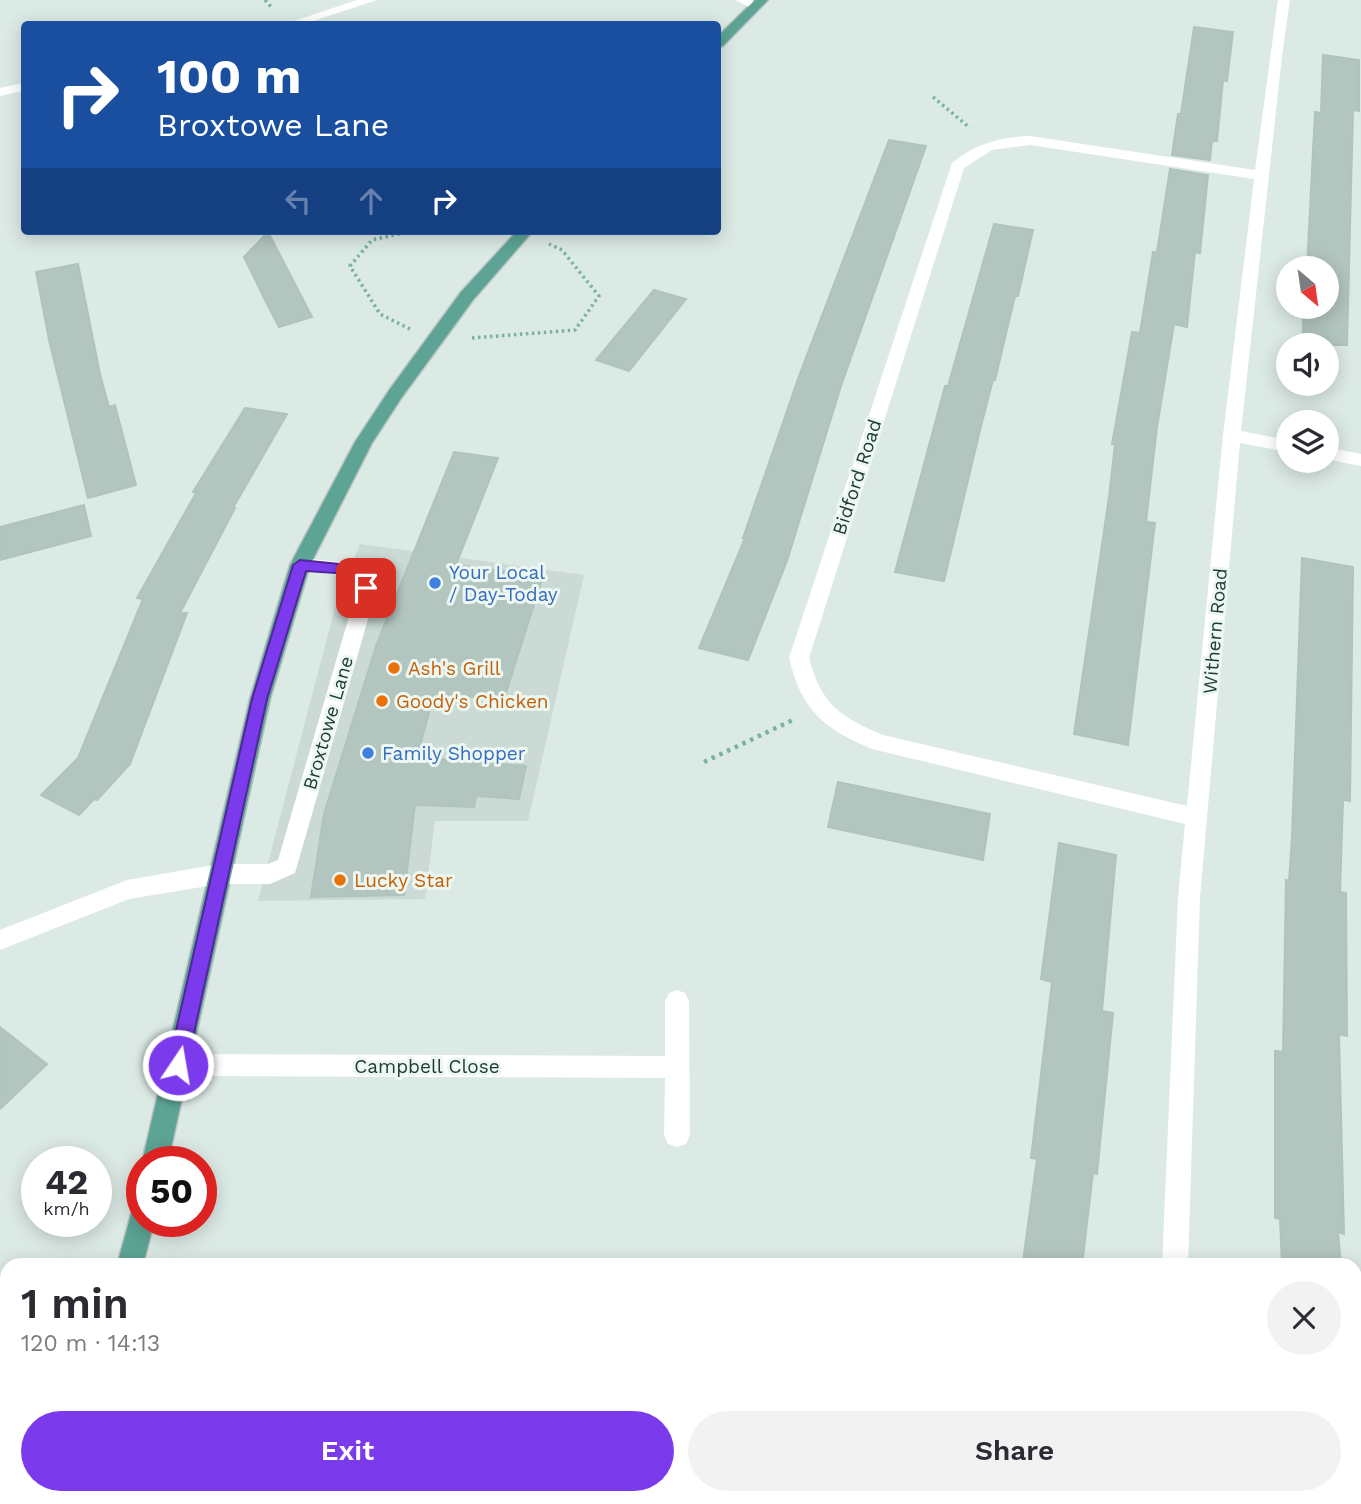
<!DOCTYPE html>
<html lang="en">
<head>
<meta charset="utf-8">
<style>
	body { margin:0; font-family:"Work Sans",sans-serif; background:#f2f2f3; color:#2b2b33; height:100vh; display:flex; flex-direction:column; font-size:26px; white-space:nowrap }
	* { box-sizing:border-box; margin:0 }
	p { font-size:23px; color:#7c7c81 }
	.icon { flex:none; width:38px; height:38px; fill:none; stroke:currentColor; stroke-width:2; stroke-linecap:round; stroke-linejoin:round }
	.map { position:relative; flex:1; overflow:hidden }
	.panel { position:absolute; left:0px; top:1258px; width:1362px; height:247px; display:flex; flex-direction:column; background:#fff; border-radius:21px 21px 0 0; box-shadow:0 4px 18px #0003 }
	.panel>* { flex:none }
	.banner { position:absolute; left:21px; top:21px; width:700px; height:214px; border-radius:7px; box-shadow:0 4px 18px #0003; background:#1a4fa0; color:#fff; overflow:hidden }
	.needle { width:46px; rotate:151deg }
	.controls { position:absolute; left:1276px; top:256px; display:grid; gap:14px }
	.controls a { display:grid; place-items:center; width:63px; height:63px; border-radius:50%; background:#fff; box-shadow:0 4px 18px #0003; font-size:35px }
	.speed { position:absolute; left:21px; top:1146px; display:flex; gap:14px; font-size:35px; font-weight:700; text-align:center }
	.speed>* { display:grid; place-content:center; width:91px; height:91px; border-radius:50%; background:#fff; box-shadow:0 4px 18px #0003; line-height:1 }
	.speed small { font-size:18px; font-weight:400 }
	.speed .limit { border:10px solid #d22; background:#fff; color:#111 }
	.pin { position:absolute; display:grid; place-items:center; width:60px; height:60px; color:#fff; margin:-30px; border-radius:14px; box-shadow:0 4px 10px #0006 }
	.me { position:absolute; width:77px; margin:-38px; rotate:12deg; stroke-linejoin:round; filter:drop-shadow(0 0 5px #0008) }
	.turn { display:flex; align-items:center; gap:24px; height:147px; padding:0 21px; font-size:32px }
	.turn .icon { width:91px; height:91px; stroke-width:2.5 }
	.turn b { display:block; font-size:49px; line-height:60px }
	.lanes { display:flex; align-items:center; height:66px; padding:0 21px; background:#0003; justify-content:center; gap:35px; direction:ltr }
	.lanes .off { opacity:.35 }
	.round { display:grid; place-items:center; flex:none; width:74px; height:74px; border-radius:37px; background:#f2f2f3 }
	.overview { display:flex; align-items:center; justify-content:space-between; height:119px; padding:0 21px }
	h1 { font-size:42px; font-weight:600; line-height:52px }
	.button { display:flex; gap:14px; margin-top:auto; padding:14px 21px }
	.button a { flex:1; height:80px; border-radius:42px; background:#7c3aed; color:#fff; font-size:28px; font-weight:600; line-height:80px; text-align:center }
	.button a+a { background:#f2f2f3; color:#2b2b33 }
	.map>svg:first-child { display:block }
</style>
</head>
<body>
<div class="map">
<svg width="1361" height="1504" viewBox="0 0 1361 1504">
	<rect width="100%" height="100%" fill="#dceae5"/>
	<path fill="#cbdad4" d="M360,544L584,575L528,821H435L425,899L258,901L337,600Z"/>
	<path fill="#b2c5be" stroke="#aec4bc" stroke-width="2" d="M1194,27L1233,32L1227,81L1223,80L1217,141H1212L1210,160L1172,155L1178,114H1181Z
		M1323,55L1359,60V111L1353,110L1347,345H1302L1304,306H1326V268H1307L1315,112L1321,113Z
		M889,140L926,146L841,386L787,561L748,660L699,648L745,538H743L799,376Z
		M1170,169L1208,175L1200,253L1195,252L1187,327L1174,324L1157,427L1146,522L1155,523L1128,745L1074,734L1109,497L1115,444H1112L1132,332L1140,333L1153,252H1157Z
		M994,224L1033,230L1018,296H1015L995,380H993L981,426L944,581L895,572L945,386H948Z
		M268,232L294,282L312,317L279,327L266,302L244,257Z
		M78,264L100,374L109,407L115,405L136,485L88,498L49,340L36,272Z
		M654,290L686,299L629,371L596,360Z
		M245,408L287,414L233,508H235L180,613H187L130,764L97,800L94,799L79,815L41,795L78,758L143,599L137,598L196,493L193,492Z
		M454,452L498,458L456,565L543,576L504,699L434,694L417,757L526,766L519,799L476,796L474,807L415,805L404,895L311,897L324,814L376,646Z
		M84,505L91,536L0,560V527Z
		M1302,558L1353,567L1350,801L1343,800L1340,892L1346,893L1347,1036L1339,1034L1344,1234L1338,1232L1341,1265H1282L1280,1219L1275,1218V1051L1283,1052L1286,880L1289,881L1292,837Z
		M838,782L990,814L983,860L828,827Z
		M1059,843L1116,855L1102,1011L1113,1013L1097,1174L1093,1173L1082,1265H1040L1023,1261L1037,1159L1031,1158L1052,982L1041,979Z
		M0,1027L47,1064L0,1109Z"/>
	<g fill="none" stroke-linecap="round" stroke-linejoin="round">
		<g stroke="#bbc4c2" stroke-width="3">
			<path id="major" d="M755,0H768L723,46L718,47V36Z
				M517,231H533L473,300L402,397L372,443L310,565L270,699L168,1162H142L250,699L290,565L355,442L390,389L461,292Z
				M142,1203V1222H154L143,1265H117L133,1207Z
				M59,1498H87L86,1504H56Z"/>
		</g>
		<path stroke="#7ab1a2" stroke-width="3.5" stroke-dasharray="2.5 3.5" stroke-linecap="butt" d="M265,0L273,9
			M933,97L970,128
			M410,329L380,314L350,266L372,240L412,231
			M472,338L575,330L599,296L562,250L549,244"/>
		<path stroke="#7ab1a2" stroke-width="4.5" stroke-dasharray="3.5 5" stroke-linecap="butt" d="M704,762L795,719"/>
		<path fill="#fff" fill-rule="evenodd" d="M357,0H377L304,24H285Z
			M735,0H752L762,6L755,10Z
			M1278,0H1290L1282,56L1241,431L1288,440V452L1240,443L1200,897L1188,1265H1162L1178,897L1185,824L872,749C823,728 802,711 789,658L952,163C975,144 1000,137 1030,136L1255,170ZM1030,145L1254,179L1223,435L1187,806L883,735C840,717 821,704 809,658L964,168L992,150Z
			M24,83V91L0,96V88Z
			M1326,447L1361,454V466L1326,459Z
			M300,558L361,564L377,588L295,873L270,884H220L129,899L0,950V930L127,880L220,864H268L278,860L357,589L348,576L293,570L290,565L293,560Z
			M677,990L685,993L689,1001L690,1135L686,1144L677,1147L668,1144L664,1135L665,1078L178,1076L169,1073L166,1065L169,1057L178,1054L665,1056V1001L669,993Z
			M1165,1498H1193L1194,1504H1164Z"/>
		<use href="#major" fill="#5da494" fill-rule="evenodd"/>
	</g>
	<path fill="#7c3aed" stroke="#51269a" stroke-width="2" d="M300,560L359,566L374,588L372,591H361L350,574L306,571L267,699L187,1065L184,1071L178,1074L171,1071L168,1065L252,699L293,565Z"/>
	<g fill="#3f7fe0" stroke="#edf7f2" stroke-width="2.5">
		<circle cx="435" cy="583" r="7"/>
		<circle cx="368" cy="753" r="7"/>
	</g>
	<g fill="#e8710a" stroke="#edf7f2" stroke-width="2.5">
		<circle cx="394" cy="668" r="7"/>
		<circle cx="382" cy="701" r="7"/>
		<circle cx="340" cy="880" r="7"/>
	</g>
	<g text-anchor="middle" dominant-baseline="central" stroke-width="6" stroke-linejoin="round" paint-order="stroke">
		<g font-size="19" fill="#1d3a34" stroke="#edf7f2">
			<text transform="translate(857 477) rotate(-72)">Bidford Road</text>
			<text transform="translate(1215 631) rotate(-85)">Withern Road</text>
			<text transform="translate(328 723) rotate(-74)">Broxtowe Lane</text>
			<text x="427" y="1066">Campbell Close</text>
		</g>
		<g font-size="19" fill="#366cbe" stroke="#edf7f2" text-anchor="start">
			<text x="449" y="572">Your Local<tspan x="449" dy="22">/ Day-Today</tspan></text>
			<text x="382" y="753">Family Shopper</text>
		</g>
		<g font-size="19" fill="#c56008" stroke="#edf7f2" text-anchor="start">
			<text x="408" y="668">Ash's Grill</text>
			<text x="396" y="701">Goody's Chicken</text>
			<text x="354" y="880">Lucky Star</text>
		</g>
	</g>
</svg>
<div class="controls">
<a><svg class="needle" viewBox="-14 -14 28 28"><path d="M0-13l5 13h-10z" fill="#e53935"/><path d="M0 13l5-13h-10z" fill="#7c7c81"/></svg></a>
<a><svg class="icon" aria-label="sound" viewBox="0 0 24 24"><path d="M4 9h4l5-4v14l-5-4H4zM17 9q2 3 0 6"/></svg></a>
<a><svg class="icon" aria-label="layers" viewBox="0 0 24 24"><path d="M12 4l9 5-9 5-9-5zM3 14l9 5 9-5"/></svg></a>
</div>
<div class="speed"><div>42<small>km/h</small></div><div class="limit">50</div></div>
<div class="pin" style="left:366px;top:588px;background:#d93025"><svg class="icon" aria-label="arrive" viewBox="0 0 24 24"><path d="M6 21V4h12l-3 4 3 4H6"/></svg></div>
<svg class="me" style="left:178px;top:1065px" viewBox="-20 -20 40 40"><circle r="17" fill="#7c3aed" stroke="#fff" stroke-width="3"/><path d="M0-11L8 9 0 5-8 9z" fill="#fff"/></svg>
<div class="banner">
<div class="turn"><svg class="icon" aria-label="right" viewBox="0 0 24 24"><path d="M7 20v-9h11M14 6l5 5-5 5"/></svg><div><b>100 m</b>Broxtowe Lane</div></div>
<div class="lanes"><svg class="icon off" aria-label="left" viewBox="0 0 24 24"><path d="M17 20v-9H6M10 6l-5 5 5 5"/></svg><svg class="icon off" aria-label="ahead" viewBox="0 0 24 24"><path d="M12 20V5M6 11l6-6 6 6"/></svg><svg class="icon" aria-label="right" viewBox="0 0 24 24"><path d="M7 20v-9h11M14 6l5 5-5 5"/></svg></div>
</div>
<section class="panel">
<div class="overview"><div><h1>1 min</h1><p>120 m · 14:13</p></div><a class="round"><svg class="icon" aria-label="close" viewBox="0 0 24 24"><path d="M6 6l12 12M18 6L6 18"/></svg></a></div>
<div class="button"><a>Exit</a><a>Share</a></div>
</section>
</div>
</body>
</html>
